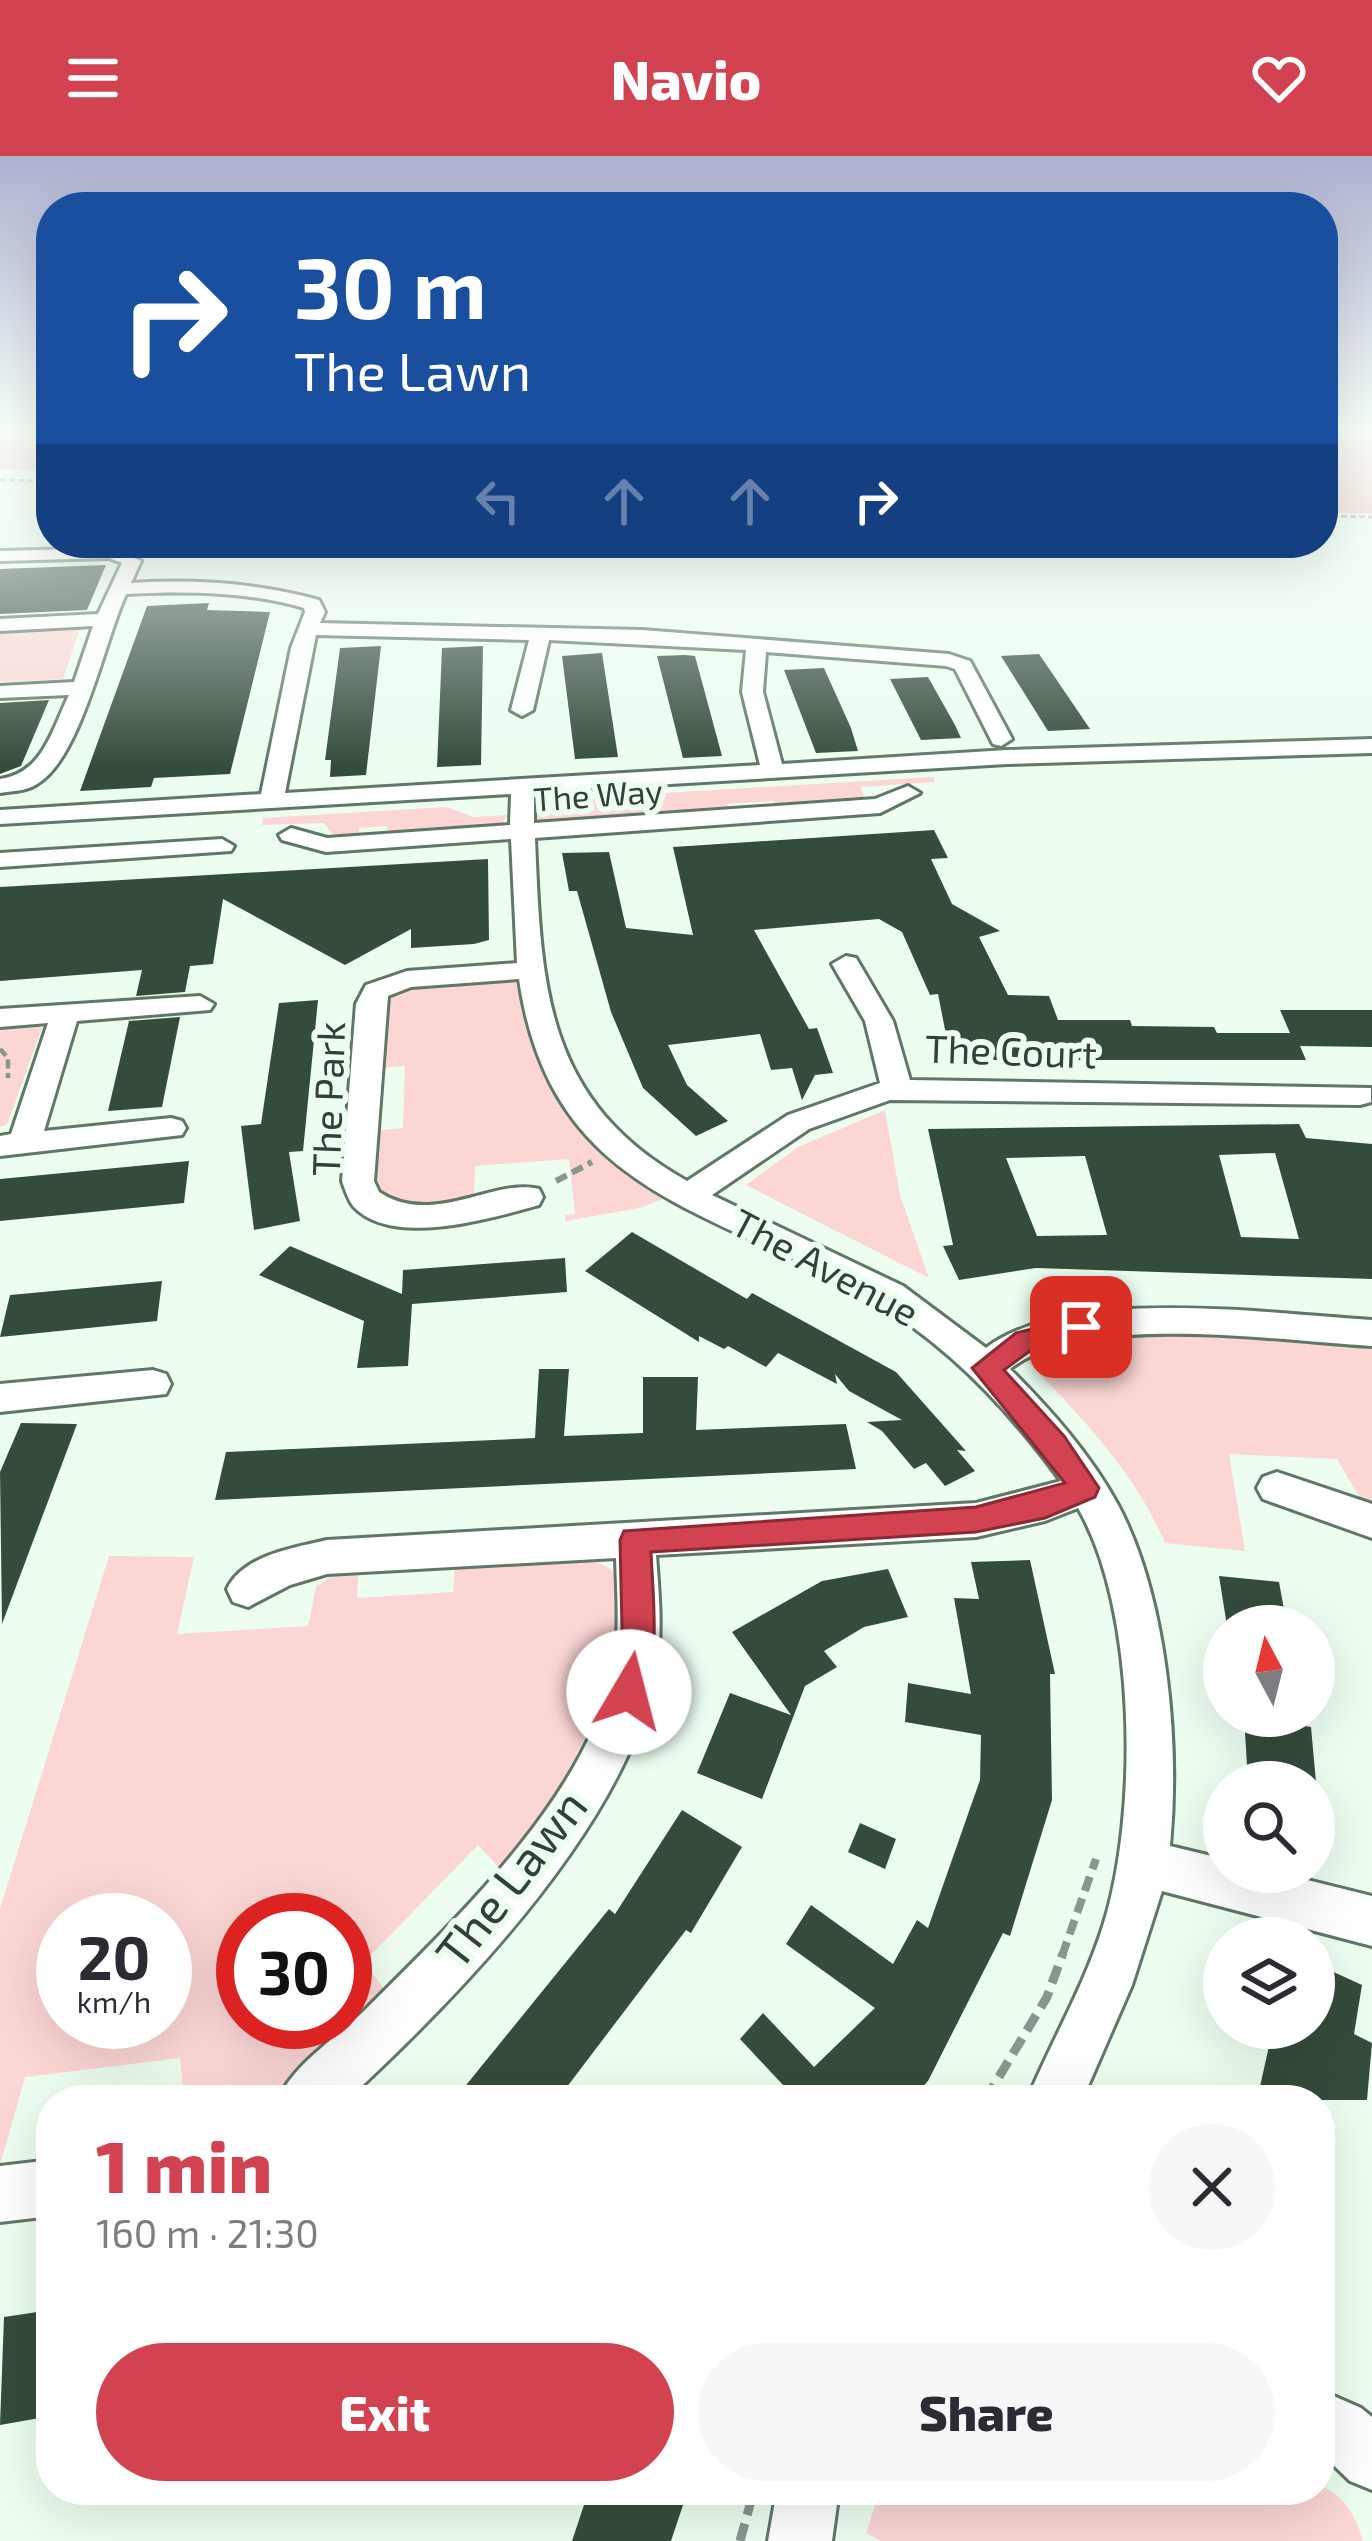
<!DOCTYPE html>
<html lang="en">
<head>
<meta charset="utf-8">
<style>
	body { margin:0; font-family:"Exo 2",sans-serif; background:#f7f7f7; color:#2b2b33; height:100vh; display:flex; flex-direction:column; font-size:45px; white-space:nowrap }
	* { box-sizing:border-box; margin:0 }
	p { font-size:39px; color:#7c7c81 }
	.icon { flex:none; width:66px; height:66px; fill:none; stroke:currentColor; stroke-width:2; stroke-linecap:round; stroke-linejoin:round }
	.map { position:relative; flex:1; overflow:hidden }
	.side { position:absolute; left:36px; top:1929px; width:1299px; height:420px; display:flex; flex-direction:column; background:#fff; border-radius:48px; box-shadow:0 12px 48px #0002 }
	.side>* { flex:none }
	.guide { position:absolute; left:36px; top:36px; width:1302px; height:366px; border-radius:48px; box-shadow:0 12px 48px #0002; background:#1a4fa0; color:#fff; overflow:hidden }
	.needle { width:78px; rotate:353deg }
	.tools { position:absolute; left:1203px; top:1449px; display:grid; gap:24px }
	.tools a { display:grid; place-items:center; width:132px; height:132px; border-radius:50%; background:#fff; box-shadow:0 12px 48px #0002; font-size:60px }
	.speed { position:absolute; left:36px; top:1737px; display:flex; gap:24px; font-size:60px; font-weight:700; text-align:center }
	.speed>* { display:grid; place-content:center; width:156px; height:156px; border-radius:50%; background:#fff; box-shadow:0 12px 48px #0002; line-height:1 }
	.speed small { font-size:30px; font-weight:400 }
	.speed .limit { border:18px solid #d22; background:#fff; color:#111 }
	.pin { position:absolute; display:grid; place-items:center; width:102px; height:102px; color:#fff; margin:-51px; border-radius:24px; box-shadow:0 6px 18px #0006 }
	.me { position:absolute; width:132px; margin:-66px; rotate:8deg; stroke-linejoin:round; filter:drop-shadow(0 0 9px #0008) }
	.turn { display:flex; align-items:center; gap:42px; height:252px; padding:0 60px; font-size:54px }
	.turn .icon { width:156px; height:156px; stroke-width:2.5 }
	.turn b { display:block; font-size:84px; line-height:102px }
	.lanes { display:flex; align-items:center; height:114px; padding:0 60px; background:#0003; justify-content:center; gap:60px; direction:ltr }
	.lanes .off { opacity:.35 }
	.round { display:grid; place-items:center; flex:none; width:126px; height:126px; border-radius:63px; background:#f7f7f7 }
	.head { display:flex; align-items:center; justify-content:space-between; height:204px; padding:0 60px }
	h1 { font-size:72px; font-weight:800; line-height:90px; color:#d24251 }
	.cta { display:flex; gap:24px; margin-top:auto; padding:24px 60px }
	.cta a { flex:1; height:138px; border-radius:72px; background:#d24251; color:#fff; font-size:48px; font-weight:800; line-height:138px; text-align:center }
	.cta a+a { background:#f7f7f7; color:#2b2b33 }
	header { display:flex; justify-content:space-between; align-items:center; height:156px; padding:0 60px; background:#d24251; color:#fff; font-size:54px; font-weight:800 }
	.map>svg:first-child { display:block }
</style>
</head>
<body>
<header><svg class="icon" aria-label="menu" viewBox="0 0 24 24"><path d="M4 6h16M4 12h16M4 18h16"/></svg>Navio<svg class="icon" aria-label="heart" viewBox="0 0 24 24"><path d="M12 20l-8-8c-3-5 5-10 8-4 3-6 11-1 8 4z"/></svg></header>
<div class="map">
<svg width="1372" height="2385" viewBox="0 0 1372 2385">
	<rect width="100%" height="100%" fill="#edfef1"/>
	<path fill="#fbd6d5" fill-rule="evenodd" d="M82,467L63,523L0,526V472Z
		M933,621L935,626L861,631L864,641L859,647L778,654L774,645L728,648L730,657L543,669L536,664V656L571,652L598,641Z
		M446,651L474,661L507,659L501,670L388,681L387,670L359,672V682L332,678L324,667L262,669L263,662Z
		M514,825L519,828C554,946 562,973 668,1041L640,1052L565,1065V1059L575,1058L569,1003L475,1010L474,1039C451,1049 390,1061 376,1032C369,1015 373,992 374,975L403,972L405,910L379,912L383,842L409,829Z
		M34,868L42,872L7,969L0,971V871Z
		M885,954L900,1039L929,1122L746,1029L798,991Z
		M1131,1178L1372,1188V1351L1358,1339L1337,1303L1229,1298L1245,1395L1165,1387C1135,1316 1080,1259 1026,1204L1056,1188Z
		M109,1400L194,1401L177,1478L308,1470L316,1431L339,1414L359,1410L357,1442L453,1436L455,1411C488,1408 586,1391 610,1413C625,1427 619,1449 617,1466C603,1569 562,1632 501,1714L478,1689L364,1806L388,1838L284,1935L271,1944H184L180,1902L25,1921L0,2009V1753ZM63,1764H165V1866H63ZM243,1764H345V1866H243Z
		M1320,2330C1345,2339 1356,2361 1363,2385H881L866,2377L880,2334H1320Z"/>
	<path fill="#f8adad" d="M0,277H51V314L0,313Z
		M1372,283V358L1323,356V284Z"/>
	<path fill="#354c3c" fill-rule="evenodd" d="M106,409L87,454L0,458V413Z
		M209,447L207,454L270,456L230,618L154,622L151,631L80,635L147,450Z
		M381,490L366,619L330,621L331,604H325L340,492Z
		M483,490L481,609L437,611L442,492Z
		M602,497L618,601L575,603L562,500Z
		M1039,498L1050,514L1090,573L1048,575L1001,500Z
		M685,499L695,500L722,600L683,602L657,500Z
		M824,512L851,572L858,595L816,597L784,514Z
		M928,521L955,569L961,582L921,584L890,523Z
		M49,544L21,610L0,618V547Z
		M934,674L948,702L931,703L952,748L1000,775L979,781L1008,839L1049,840L1058,864H1130L1132,870L1214,871L1217,877H1290L1280,854H1372V891L1300,890L1306,904H951L938,838L930,839L902,776L879,763L754,774L809,873L817,872L833,917L815,919L802,944L792,912L771,914L760,878L668,889L687,929L728,965L696,980L643,932L611,856L577,735H569L562,697L609,696L626,772L693,779L673,691Z
		M488,703L489,784L474,788L411,792V773L345,809L223,743L213,808L190,810L185,836L136,840L142,814L0,825V731Z
		M318,844L303,995L289,996L300,1065L254,1074L241,970L261,968L279,847Z
		M180,861L162,951L108,955L129,865Z
		M1299,968L1306,982L1372,988V1123L1036,1112L959,1124L943,1090L953,1089L928,973ZM1275,997L1299,1083L1241,1081L1219,999ZM1085,1000L1107,1079L1037,1080L1006,1002Z
		M189,1005L184,1047L0,1065V1023Z
		M632,1076L747,1143L752,1137L896,1216L966,1295L957,1294L975,1315L945,1330L926,1307L914,1313L882,1275L867,1266L902,1264L849,1235L835,1218L837,1228L778,1197L766,1211L728,1190L724,1193L699,1180V1186L585,1115Z
		M290,1090L402,1138L403,1114L565,1102L567,1136L412,1148L408,1210L357,1212L364,1165L259,1119Z
		M162,1125L157,1165L0,1181L10,1139Z
		M539,1213H569L564,1280L643,1277V1221H698L696,1274L846,1268L856,1313L215,1344L226,1296L535,1282Z
		M21,1267L77,1268L2,1468L0,1316Z
		M1030,1404L1055,1518H1050L1052,1644L1010,1780L1003,1777L928,1925L911,1944H797L740,1883L763,1857L814,1911L875,1852L786,1788L811,1749L893,1808L917,1764L928,1772L980,1624L981,1579L905,1566L908,1527L971,1538L954,1442L979,1443L971,1406Z
		M888,1413L908,1461L864,1471L824,1495L837,1511L805,1530L762,1643L697,1617L730,1537L791,1559L732,1476L822,1425Z
		M1219,1420L1279,1426L1287,1470H1227Z
		M1244,1560L1311,1571L1316,1626H1248Z
		M682,1654L742,1691L691,1777L686,1774L557,1944H454L609,1753L615,1758Z
		M860,1667L896,1683L885,1713L848,1696Z
		M1314,1807L1362,1829L1354,1878L1372,1887L1367,1944H1257L1273,1872H1314Z
		M51,2154V2260L0,2269L4,2161Z
		M589,2334H688L671,2385H572Z"/>
	<g fill="none" stroke-linecap="round" stroke-linejoin="round">
		<g stroke="#5f7766" stroke-width="6">
			<path id="minor" d="M111,392L141,405L131,427C195,423 257,427 319,444L325,456L320,467L642,474L949,498L970,505L1012,583L1001,590L993,588L955,513L946,510L766,496L763,536L782,608L1007,594L1372,583V597L1007,608L534,636V667L875,643L908,630L920,637L880,657L535,682C541,830 544,945 687,1025L788,959L880,927L865,865L832,808L846,800L856,802L893,865L910,924L1371,932V946L1360,949L890,944L809,973L712,1039L903,1130L986,1192C1068,1129 1271,1158 1372,1164V1190C1282,1185 1080,1155 1010,1213C1051,1254 1090,1298 1118,1349C1167,1441 1180,1587 1170,1690L1224,1703V1716H1275L1372,1740V1790L1162,1735L1132,1829L1082,1944H1027C1052,1884 1085,1829 1104,1767C1138,1657 1137,1453 1078,1352L1045,1365L976,1381L656,1399C659,1439 663,1480 655,1519C624,1671 461,1838 350,1941L278,1944C293,1908 339,1880 367,1852C455,1764 581,1646 611,1521C621,1482 617,1441 616,1402L327,1418L290,1429L248,1451L233,1446L227,1433C243,1399 294,1392 327,1384L976,1347L1061,1325C1011,1256 951,1192 878,1148C719,1051 551,1045 519,823L411,831L388,840L374,1025L379,1036C434,1072 495,1021 539,1033L543,1041L539,1049C493,1062 393,1092 354,1051C348,1044 345,1033 342,1025L356,848L366,829L407,815L517,807L511,683L326,696L282,684L279,679L291,672L327,682L510,669L511,638L0,668V654L261,638L291,492L305,456L304,452C246,435 186,435 126,438C104,486 81,602 37,628C27,635 12,635 0,637V623C43,617 52,574 69,539L0,542V530L74,526L93,470L0,475V463L98,458L122,407L109,402L0,405V395ZM316,479L529,484L511,554L522,560L533,554L549,484L746,494L742,536L760,609L285,637Z
				M222,683L234,690L231,695L0,711V697Z
				M200,840L214,848L210,854L77,865L44,975L171,962L182,965L186,972L182,979L0,1000V980L11,978L48,867L0,871V853Z
				M153,1214L166,1218L171,1228L166,1238L0,1256V1228Z
				M1277,1316L1372,1348V1382L1263,1343L1257,1332L1263,1321Z
				M51,2004V2060L0,2066V2010Z
				M1320,2234L1361,2252L1372,2261V2334L1350,2325L1320,2296Z
				M777,2334H839L832,2385H768Z"/>
		</g>
		<path stroke="#89968c" stroke-width="3" stroke-dasharray="6 3" stroke-linecap="butt" d="M0,324L51,325
			M1323,360L1372,361"/>
		<path stroke="#89968c" stroke-width="4.5" stroke-dasharray="9 4.5" stroke-linecap="butt" d="M0,893L8,902V922"/>
		<path stroke="#89968c" stroke-width="6" stroke-dasharray="12 6" stroke-linecap="butt" d="M556,1025L592,1006"/>
		<path stroke="#89968c" stroke-width="8" stroke-dasharray="15 8" stroke-linecap="butt" d="M1062,1800L1096,1703"/>
		<path stroke="#89968c" stroke-width="9" stroke-dasharray="18 9" stroke-linecap="butt" d="M985,1944L1047,1841L1063,1797
			M740,2385L754,2334"/>
		<use href="#minor" fill="#fff" fill-rule="evenodd"/>
	</g>
	<linearGradient id="sky" x2="0" y2="1"><stop stop-color="#aeb1d0"/><stop offset="0.45" stop-color="#f7fff9"/><stop offset="1" stop-color="#f7fff9" stop-opacity="0"/></linearGradient>
	<rect width="1372" height="611" fill="url(#sky)"/>
	<path fill="#d24251" stroke="#882b35" stroke-width="3" d="M1081,1161L1090,1164L1094,1171L1090,1178L1034,1192L1004,1214L1064,1280L1099,1332L1095,1341L1045,1362L976,1376L651,1396C653,1443 661,1502 641,1546L629,1551L618,1546L613,1536L622,1472L620,1384L624,1375L976,1351L1065,1327L972,1212L1016,1177Z"/>
	<g text-anchor="middle" dominant-baseline="central" stroke-width="12" stroke-linejoin="round" paint-order="stroke">
		<g font-size="33" fill="#343f37" stroke="#edfef1">
			<text transform="translate(598 638) rotate(-4)">The Way</text>
		</g>
		<g font-size="39" fill="#343f37" stroke="#edfef1">
			<text transform="translate(1011 894) rotate(2)">The Court</text>
			<text transform="translate(327 943) rotate(-88)">The Park</text>
			<text transform="translate(826 1110) rotate(28)">The Avenue</text>
		</g>
		<g font-size="48" fill="#343f37" stroke="#edfef1">
			<text transform="translate(510 1722) rotate(-52)">The Lawn</text>
		</g>
	</g>
</svg>
<div class="tools">
<a><svg class="needle" viewBox="-14 -14 28 28"><path d="M0-13l5 13h-10z" fill="#e53935"/><path d="M0 13l5-13h-10z" fill="#7c7c81"/></svg></a>
<a><svg class="icon" aria-label="search" viewBox="0 0 24 24"><circle cx="10" cy="10" r="6"/><path d="M15 15l6 6"/></svg></a>
<a><svg class="icon" aria-label="layers" viewBox="0 0 24 24"><path d="M12 4l9 5-9 5-9-5zM3 14l9 5 9-5"/></svg></a>
</div>
<div class="speed"><div>20<small>km/h</small></div><div class="limit">30</div></div>
<div class="pin" style="left:1081px;top:1171px;background:#d93025"><svg class="icon" aria-label="arrive" viewBox="0 0 24 24"><path d="M6 21V4h12l-3 4 3 4H6"/></svg></div>
<svg class="me" style="left:629px;top:1536px" viewBox="-20 -20 40 40"><circle r="19" fill="#fff"/><path d="M0-13L10 11 0 6-10 11z" fill="#d24251"/></svg>
<div class="guide">
<div class="turn"><svg class="icon" aria-label="right" viewBox="0 0 24 24"><path d="M7 20v-9h11M14 6l5 5-5 5"/></svg><div><b>30 m</b>The Lawn</div></div>
<div class="lanes"><svg class="icon off" aria-label="left" viewBox="0 0 24 24"><path d="M17 20v-9H6M10 6l-5 5 5 5"/></svg><svg class="icon off" aria-label="ahead" viewBox="0 0 24 24"><path d="M12 20V5M6 11l6-6 6 6"/></svg><svg class="icon off" aria-label="ahead" viewBox="0 0 24 24"><path d="M12 20V5M6 11l6-6 6 6"/></svg><svg class="icon" aria-label="right" viewBox="0 0 24 24"><path d="M7 20v-9h11M14 6l5 5-5 5"/></svg></div>
</div>
<section class="side">
<div class="head"><div><h1>1 min</h1><p>160 m · 21:30</p></div><a class="round"><svg class="icon" aria-label="close" viewBox="0 0 24 24"><path d="M6 6l12 12M18 6L6 18"/></svg></a></div>
<div class="cta"><a>Exit</a><a>Share</a></div>
</section>
</div>
</body>
</html>
